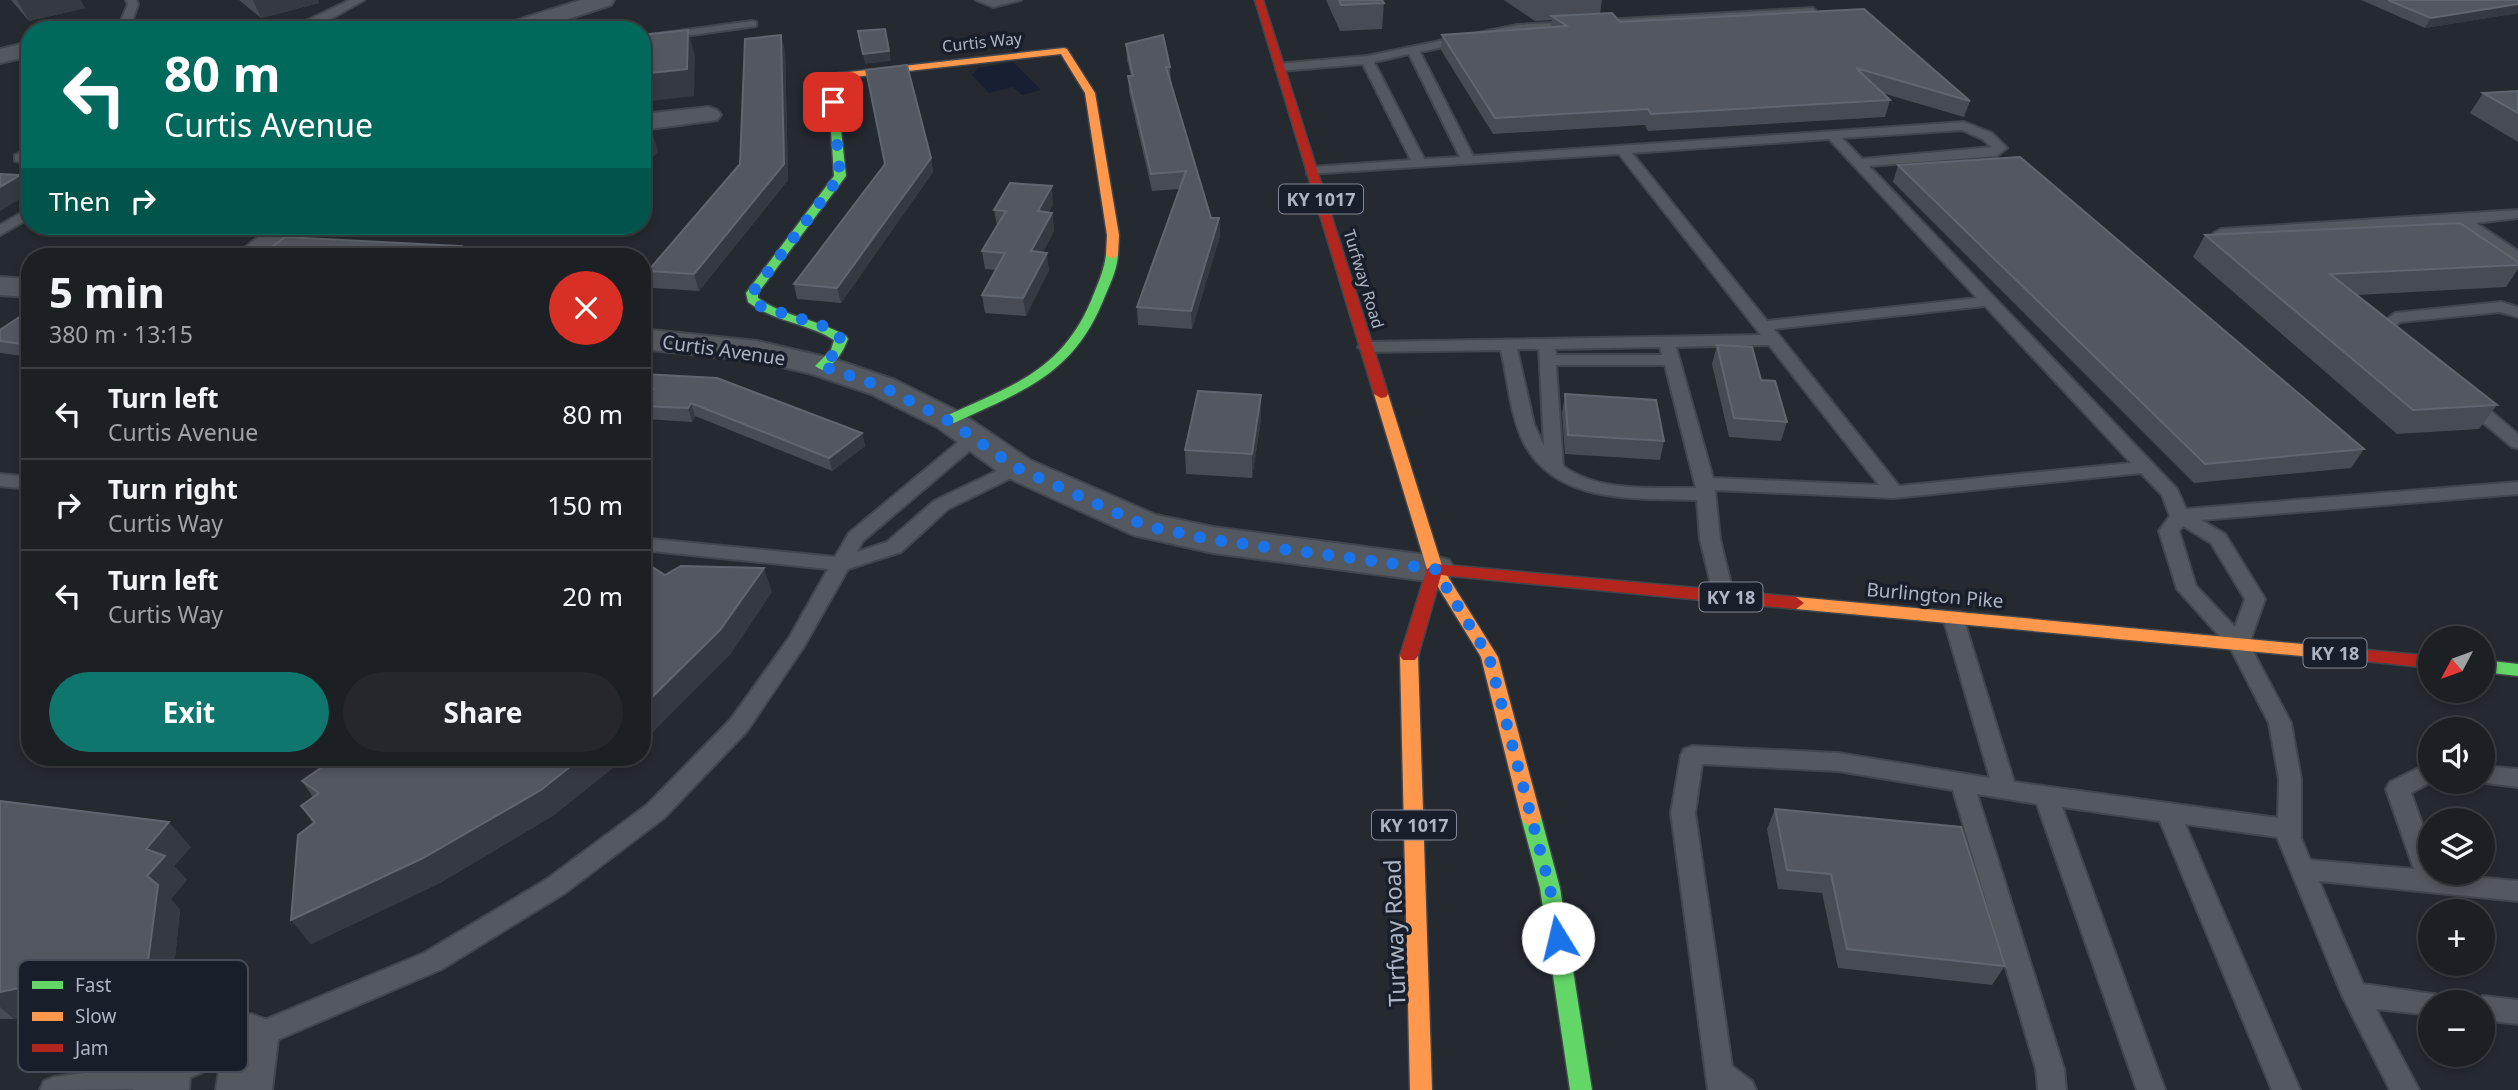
<!DOCTYPE html>
<html lang="en">
<head>
<meta charset="utf-8">
<style>
	body { margin:0; font-family:"Noto Sans",sans-serif; background:#25272c; color:#f1f3f6; height:100vh; display:flex; flex-direction:column; font-size:26px; white-space:nowrap }
	* { box-sizing:border-box; margin:0 }
	p { font-size:23px; color:#a0a2a6 }
	.icon { flex:none; width:38px; height:38px; fill:none; stroke:currentColor; stroke-width:2; stroke-linecap:round; stroke-linejoin:round }
	.map { position:relative; flex:1; overflow:hidden }
	.details { position:absolute; left:21px; top:248px; width:630px; height:518px; display:flex; flex-direction:column; background:#1c1f24; border-radius:28px; box-shadow:0 4px 10px #0003,0 0 0 2px #3a3d41 }
	.details>* { flex:none }
	.top-card { position:absolute; left:21px; top:21px; width:630px; height:214px; border-radius:28px; box-shadow:0 4px 10px #0003,0 0 0 2px #3a3d41; background:#00695c; color:#fff; overflow:hidden }
	.needle { width:46px; rotate:229deg }
	.fabs { position:absolute; left:2418px; top:626px; display:grid; gap:14px }
	.fabs a { display:grid; place-items:center; width:77px; height:77px; border-radius:50%; background:#1c1f24; box-shadow:0 4px 10px #0003,0 0 0 2px #3a3d41; font-size:35px }
	.pin { position:absolute; display:grid; place-items:center; width:60px; height:60px; color:#fff; margin:-30px; border-radius:14px; box-shadow:0 4px 10px #0006 }
	.me { position:absolute; width:77px; margin:-38px; rotate:351deg; stroke-linejoin:round; filter:drop-shadow(0 0 5px #0008) }
	.turn { display:flex; align-items:center; gap:24px; height:147px; padding:0 28px; font-size:32px }
	.turn .icon { width:91px; height:91px; stroke-width:2.5 }
	.turn b { display:block; font-size:49px; line-height:60px }
	.then { display:flex; align-items:center; height:66px; padding:0 28px; background:#0003; gap:14px; font-size:26px }
	.round { display:grid; place-items:center; flex:none; width:74px; height:74px; border-radius:37px; background:#25272c }
	.overview { display:flex; align-items:center; justify-content:space-between; height:119px; padding:0 28px }
	h1 { font-size:42px; font-weight:700; line-height:52px }
	.action { display:flex; gap:14px; margin-top:auto; padding:14px 28px }
	.action a { flex:1; height:80px; border-radius:42px; background:#0f766e; color:#fff; font-size:28px; font-weight:700; line-height:80px; text-align:center }
	.action a+a { background:#25272c; color:#f1f3f6 }
	ul { padding:0; list-style:none }
	li { display:flex; align-items:center; gap:21px; height:91px; padding:0 28px; border-top:2px solid #3a3d41 }
	li div { flex:1 }
	li b { display:block; font-size:26px }
	li em { font-style:normal }
	.map>svg:first-child { display:block }
</style>
</head>
<body>
<div class="map">
<svg width="2518" height="1090" viewBox="0 0 2518 1090">
	<rect width="100%" height="100%" fill="#252930"/>
	<path fill="#162032" d="M1013,62L1041,90L1022,95L1013,87L989,93L972,75L978,68Z"/>
	<g fill="none" stroke-linecap="round" stroke-linejoin="round">
		<g stroke="#41464d" stroke-width="4">
			<path id="lane" d="M126,0H136L138,4L129,30H117L128,4Z
				M350,0H364L311,30H300L306,21Z
				M976,0H1021L993,7Z
				M1813,8L1815,10L1809,13L1517,31L1420,52L1473,156L1964,122L1992,133L2007,148L1997,156L1869,166L2177,489L2186,509L2518,482V494L2201,520L2225,534L2265,599L2249,644L2291,723L2301,779V838L2310,860L2414,869L2386,789L2390,782L2431,762V782L2411,793L2431,849V873L2518,881V901L2319,881L2363,984L2440,995L2444,1003H2431V1015L2376,1009L2419,1090H2390L2342,995L2277,837L2185,824L2300,1090H2272L2160,821L2062,807L2165,1090H2137L2037,804L1977,794L2064,1069L2066,1090H2038L2036,1069L1953,790L1838,771L1702,764L1695,813L1732,1066L1752,1081L1756,1090H1708L1671,813L1681,755L1684,749L1692,746L1838,753L1990,778L1943,617L1946,612H1960L1963,617L2014,782L2278,818L2279,779L2269,723L2231,649L2177,589L2159,531L2170,516L2162,495L2141,473L1894,498L1715,490L1720,539L1734,597L1724,604L1714,597L1700,539L1697,500C1638,498 1556,505 1524,443C1510,415 1508,380 1501,350L1366,352L1358,347L1366,342L1761,335L1619,154L1307,174V168L1312,167L1411,160L1363,64L1280,71L1276,70V64L1367,56L1517,25ZM1409,54L1460,157L1424,159L1374,62ZM1962,130L1982,139L1992,147L1862,159L1842,138ZM1829,139L1977,298L1767,321L1632,153ZM1985,306L2131,463L1899,486L1774,329ZM1769,345L1879,485L1713,478L1676,347ZM1660,347L1662,355H1556L1555,349ZM1517,349H1539L1544,446L1534,424ZM1556,365H1665L1696,488C1652,487 1600,493 1563,466ZM2183,526L2211,543L2245,599L2235,627L2196,586L2179,531Z
				M752,21L756,22V26L642,42V36Z
				M30,148V163L15,161V155Z
				M30,208V218L0,235V225Z
				M2518,210V218L2476,223L2518,251V262L2459,224L2221,237L2214,233L2221,229Z
				M2501,302L2518,307V317L2500,312L2400,322L2394,327L2404,341L2396,346L2390,344L2378,326L2395,313Z
				M2468,396L2474,397L2518,434V448L2512,447L2462,405L2459,401Z
				M975,432L984,437L981,441L863,541L857,552L887,542L934,501L1011,464H1023L1026,468L1023,472L948,509L901,552L848,569L803,648L747,731L664,818L565,893L442,969L163,1089L40,1090L44,1081L54,1077L162,1063L424,953L547,879L648,804L731,719L789,638L828,569L642,550V538L835,557L849,533L969,433Z
				M0,474L30,477V489L0,486Z
				M2483,766L2518,769V787L2478,782H2483Z
				M2483,996L2518,1000V1024L2483,1020V1003H2472Z"/>
		</g>
		<g stroke="#41464d" stroke-width="4">
			<path id="street" d="M581,0H614L611,5L534,30H499L502,25Z
				M30,42V56L0,63V49Z
				M708,107L717,110L721,115L717,120L642,130V114Z
				M272,226H304L267,257H233Z
				M0,277L30,279V297L0,295Z
				M642,329L757,341L834,359L895,380L961,413L1030,460L1156,515L1213,527L1435,556L1449,560L1455,569L1449,578L1435,582L1213,553L1133,535L1004,476L937,427L871,394L812,374L757,361L642,349Z
				M251,1014L270,1021L278,1039L272,1090H216L224,1039L232,1021Z
				M163,1050L182,1058L190,1076L189,1090H133L144,1058Z"/>
		</g>
		<g stroke="#41464d" stroke-width="3">
			<path id="fast" d="M829,100L838,102L846,176L758,293V298C784,317 818,319 846,336L848,339C843,352 835,365 822,370L815,366L831,350L834,340C807,323 774,322 748,302L746,293L834,176Z
				M1112,251L1118,255C1117,271 1109,286 1103,301C1072,376 1022,391 954,423H944L942,420L944,417C1010,386 1060,373 1091,301C1097,286 1104,271 1106,255Z
				M2483,660L2518,664V676L2483,672Z
				M1531,809L1538,811L1541,817L1560,888L1592,1090H1570L1540,888L1521,817L1524,811Z"/>
		</g>
		<g stroke="#41464d" stroke-width="3">
			<path id="slow" d="M1064,48L1067,49L1095,93L1119,235L1118,255L1112,259L1106,255L1107,235L1085,93L1061,54L836,79L838,102L833,105L828,102L826,77L831,74Z
				M1381,390L1388,394L1443,569L1498,657L1541,817L1538,823L1531,825L1524,823L1521,817L1481,657L1427,569L1374,394Z
				M1796,597L2313,645L2319,647L2322,651L2319,655L2313,657L1796,609L1788,603Z
				M1409,650L1415,652L1418,656L1432,1090H1410L1400,656L1403,652Z"/>
		</g>
		<g stroke="#41464d" stroke-width="3">
			<path id="jam" d="M1255,0H1263L1388,394L1386,397L1381,398L1374,394Z
				M1435,564L1796,597L1804,603L1796,609L1441,575L1418,656L1415,660H1403L1400,656L1427,569Z
				M2313,645L2431,656V668L2307,655L2304,651L2307,647Z"/>
		</g>
		<use href="#lane" fill="#54585f" fill-rule="evenodd"/>
		<use href="#street" fill="#54585f" fill-rule="evenodd"/>
		<use href="#fast" fill="#63d668" fill-rule="evenodd"/>
		<use href="#slow" fill="#ff974d" fill-rule="evenodd"/>
		<use href="#jam" fill="#b3261e" fill-rule="evenodd"/>
	</g>
	<path fill="#474c54" d="M11,0H80L85,8L29,21Z
		M239,0H318L319,3L261,18Z
		M1326,0H1382L1384,3L1382,29L1340,31Z
		M1504,0H1602L1600,14L1620,22L1864,9L1970,101L1964,117L1882,93L1890,100L1885,117L1648,131L1645,125L1493,134L1441,50L1442,35L1551,27L1552,20L1535,21Z
		M2361,0H2518V13L2425,28Z
		M1126,44L1170,67L1171,82L1211,218H1219L1220,236L1192,329L1138,325L1137,307L1180,189L1152,191L1129,92L1128,76H1131L1127,60Z
		M785,50L788,180L699,291L653,288L648,271L740,164Z
		M2518,91V142L2470,113L2483,93Z
		M931,158L933,172L841,303L797,299L794,284Z
		M1898,165L2364,449L2351,468L2194,483L1893,182Z
		M1053,204L1048,213H1052L1054,231L1043,252L1049,270L1026,316L985,313L982,295L996,270L985,269L982,251L997,226L994,210Z
		M2205,235L2518,262V269L2506,287L2357,295L2497,405L2479,429L2397,434L2193,257Z
		M30,316V357L0,353V330Z
		M1717,345L1761,380L1787,422L1781,441L1729,437L1712,364Z
		M642,374L862,433L865,446L832,471L695,416L692,422L646,419L642,409V404L647,398L642,396Z
		M1565,394L1664,441L1660,460L1565,454L1562,413Z
		M1261,395V419L1252,478L1186,474L1185,450Z
		M335,758H625L554,815L440,883L311,944L291,920L313,823L301,806L313,797L302,781Z
		M0,801L191,847L174,866L187,880L171,899L180,910L172,986L14,1019H0Z
		M1775,809L2005,966L1992,985L1838,968L1822,893L1778,889L1767,829Z"/>
	<path fill="#353941" d="M17,0H80L85,8L29,21Z
		M253,0H318L319,3L261,18Z
		M2518,4V13L2425,28L2431,18Z
		M688,30L695,56L694,96L642,102V74Z
		M781,35L785,50L788,180L699,291L694,274L784,164Z
		M889,51L891,61L865,64L863,54Z
		M650,124L658,152L642,169V131Z
		M931,158L933,172L841,303L837,288Z
		M20,175L30,190V193L0,211V187Z
		M1052,186L1053,204L1040,228L1038,211Z
		M1052,213L1054,231L1034,269L1031,251Z
		M1219,218L1220,236L1192,329L1191,311Z
		M461,246L466,257H448Z
		M1047,253L1049,270L1026,316L1023,298Z
		M1261,395V419L1252,478V454Z
		M691,403L695,416L692,422L688,408Z
		M862,433L865,446L832,471L829,458Z
		M764,568L772,592L730,655L642,743V707Z
		M581,758H625L554,815L440,883L311,944L291,920Z
		M169,822L191,847L174,866L187,880L171,899L180,910L172,986L14,1019L0,1007V992L147,876L146,849Z"/>
	<path fill="#525760" stroke="#606670" stroke-width="2" d="M1339,0H1382L1384,3L1341,5Z
		M2388,0H2518V4L2431,18Z
		M1864,9L1970,101L1856,68L1890,100L1651,114L1648,109L1495,118L1442,35L1567,26L1552,16L1612,13L1620,22Z
		M885,29L889,51L863,54L858,31Z
		M688,30L687,69L642,74V35Z
		M781,35L784,164L694,274L648,271L740,164L745,39Z
		M1163,35L1170,67H1166L1211,218H1219L1191,311L1137,307L1186,171L1151,174L1128,76H1133L1126,44Z
		M907,65L931,158L837,288L794,284L885,164L866,70Z
		M2518,91V113L2483,93Z
		M642,123L650,124L642,131Z
		M2020,157L2364,449L2205,464L1898,165Z
		M0,174L20,175L0,187Z
		M1010,183L1052,186L1038,211L1052,213L1031,251L1047,253L1023,298L982,295L1005,253L982,251L1006,211L994,210Z
		M2460,223L2518,262V265L2330,274L2497,405L2413,410L2205,235Z
		M285,237L461,246L448,257H259Z
		M21,316H30V345L0,341V330Z
		M1717,345L1752,347L1761,380L1775,381L1787,422L1734,418Z
		M642,374L717,378L862,433L829,458L691,403L688,408L642,406V404L653,389L642,385Z
		M1198,391L1261,395L1252,454L1185,450Z
		M1565,394L1656,400L1664,441L1568,435Z
		M681,566L764,568L720,630L642,707V572L652,567L665,575Z
		M335,758H581L541,790L423,858L291,920L298,835L315,822L301,806L319,793L302,781Z
		M0,801L169,822L146,849L165,856L147,876L158,885L148,962L0,992Z
		M1775,809L1961,827L2005,966L1847,949L1831,874L1787,870Z"/>
	<g fill="none" stroke-linecap="round" stroke-linejoin="round">
		<path stroke="#1a73e8" stroke-width="12" stroke-dasharray="0 21.6" d="M833,102L840,176L752,293L757,305L830,328L841,339L837,351L822,366L883,387L949,421L1017,468L1146,526L1213,540L1435,569L1489,657L1550,888L1558,938"/>
	</g>
	<g text-anchor="middle" dominant-baseline="central" stroke-width="7" stroke-linejoin="round" paint-order="stroke">
		<g font-size="16" fill="#adb4c3" stroke="#191f2a">
			<text transform="translate(982 42) rotate(-6)">Curtis Way</text>
			<text transform="translate(1364 279) rotate(73)">Turfway Road</text>
		</g>
		<g fill="#191f2a" stroke="#818795" stroke-width="2">
			<rect x="1279" y="184.5" width="84" height="29" rx="5"/>
			<rect x="1699.5" y="582.5" width="63" height="29" rx="5"/>
			<rect x="2303.5" y="638.5" width="63" height="29" rx="5"/>
			<rect x="1372" y="810.5" width="84" height="29" rx="5"/>
		</g>
		<g font-size="18" font-weight="bold" fill="#adb4c3">
			<text x="1321" y="199">KY 1017</text>
			<text x="1731" y="597">KY 18</text>
			<text x="2335" y="653">KY 18</text>
			<text x="1414" y="825">KY 1017</text>
		</g>
		<g font-size="19" fill="#adb4c3" stroke="#191f2a">
			<text transform="translate(724 350) rotate(8)">Curtis Avenue</text>
			<text transform="translate(1935 595) rotate(5)">Burlington Pike</text>
		</g>
		<g font-size="23" fill="#adb4c3" stroke="#191f2a">
			<text transform="translate(1394 933) rotate(-92)">Turfway Road</text>
		</g>
	</g>
	<rect x="18" y="960" width="230" height="112" rx="10" fill="#191f2a" stroke="#454c58" stroke-width="2"/>
	<rect x="32" y="981" width="31" height="8" fill="#63d668"/>
	<rect x="32" y="1012" width="31" height="9" fill="#ff974d"/>
	<rect x="32" y="1044" width="31" height="8" fill="#b3261e"/>
	<g font-size="19" fill="#adb4c3">
		<text x="75" y="992">Fast</text>
		<text x="75" y="1023">Slow</text>
		<text x="75" y="1055">Jam</text>
	</g>
</svg>
<div class="fabs">
<a><svg class="needle" viewBox="-14 -14 28 28"><path d="M0-13l5 13h-10z" fill="#e53935"/><path d="M0 13l5-13h-10z" fill="#a0a2a6"/></svg></a>
<a><svg class="icon" aria-label="sound" viewBox="0 0 24 24"><path d="M4 9h4l5-4v14l-5-4H4zM17 9q2 3 0 6"/></svg></a>
<a><svg class="icon" aria-label="layers" viewBox="0 0 24 24"><path d="M12 4l9 5-9 5-9-5zM3 14l9 5 9-5"/></svg></a>
<a>+</a>
<a>−</a>
</div>
<div class="pin" style="left:833px;top:102px;background:#d93025"><svg class="icon" aria-label="arrive" viewBox="0 0 24 24"><path d="M6 21V4h12l-3 4 3 4H6"/></svg></div>
<svg class="me" style="left:1558px;top:938px" viewBox="-20 -20 40 40"><circle r="19" fill="#fff"/><path d="M0-13L10 11 0 6-10 11z" fill="#1a73e8"/></svg>
<div class="top-card">
<div class="turn"><svg class="icon" aria-label="left" viewBox="0 0 24 24"><path d="M17 20v-9H6M10 6l-5 5 5 5"/></svg><div><b>80 m</b>Curtis Avenue</div></div>
<div class="then">Then<svg class="icon" aria-label="right" viewBox="0 0 24 24"><path d="M7 20v-9h11M14 6l5 5-5 5"/></svg></div>
</div>
<section class="details">
<div class="overview"><div><h1>5 min</h1><p>380 m · 13:15</p></div><a class="round" style="background:#d93025;color:#fff"><svg class="icon" aria-label="close" viewBox="0 0 24 24"><path d="M6 6l12 12M18 6L6 18"/></svg></a></div>
<ul>
<li><svg class="icon" aria-label="left" viewBox="0 0 24 24"><path d="M17 20v-9H6M10 6l-5 5 5 5"/></svg><div><b>Turn left</b><p>Curtis Avenue</p></div><em>80 m</em></li>
<li><svg class="icon" aria-label="right" viewBox="0 0 24 24"><path d="M7 20v-9h11M14 6l5 5-5 5"/></svg><div><b>Turn right</b><p>Curtis Way</p></div><em>150 m</em></li>
<li><svg class="icon" aria-label="left" viewBox="0 0 24 24"><path d="M17 20v-9H6M10 6l-5 5 5 5"/></svg><div><b>Turn left</b><p>Curtis Way</p></div><em>20 m</em></li>
</ul>
<div class="action"><a>Exit</a><a>Share</a></div>
</section>
</div>
</body>
</html>
